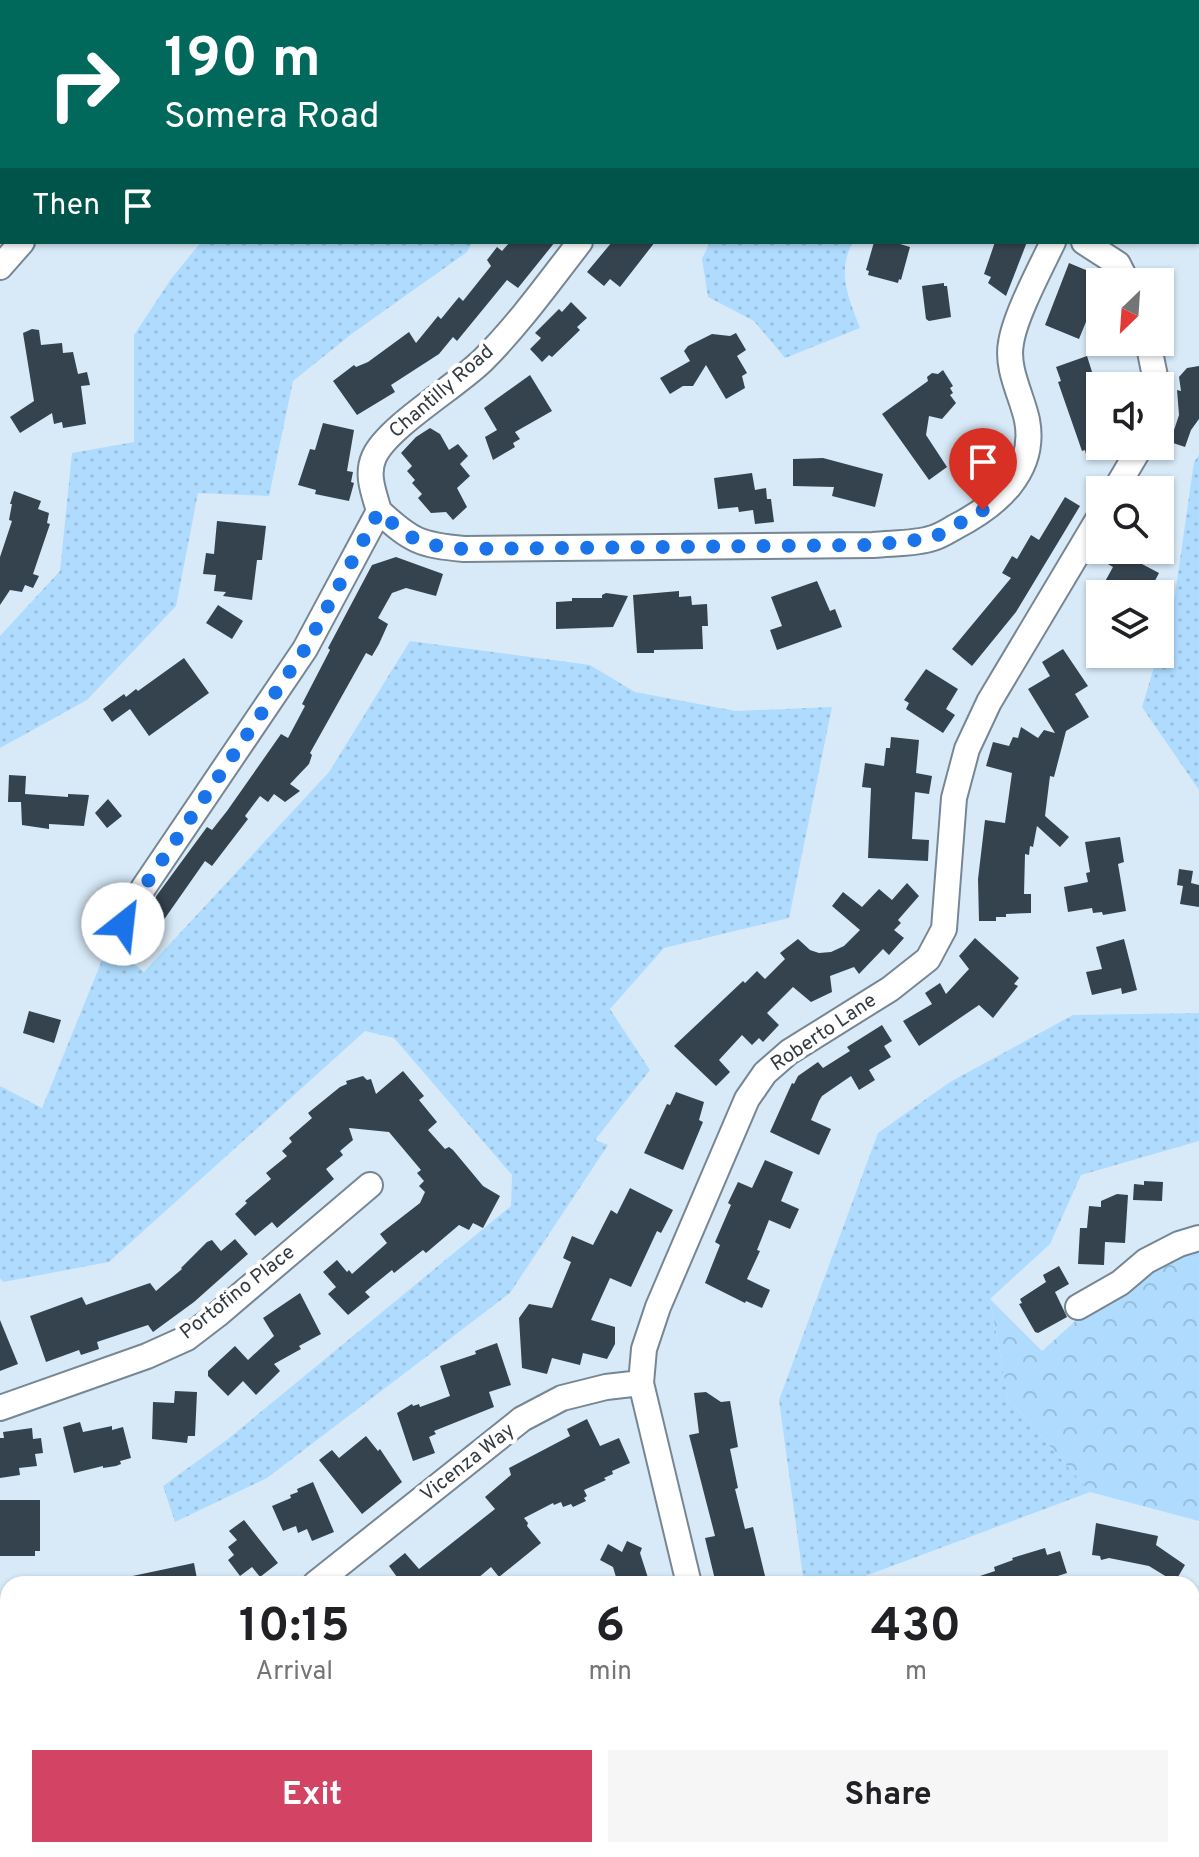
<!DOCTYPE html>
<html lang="en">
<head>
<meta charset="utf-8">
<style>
	body { margin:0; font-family:Overpass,sans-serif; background:#f6f6f6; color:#202124; height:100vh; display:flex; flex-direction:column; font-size:30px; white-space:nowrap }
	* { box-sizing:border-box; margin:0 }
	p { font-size:26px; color:#757577 }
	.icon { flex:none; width:44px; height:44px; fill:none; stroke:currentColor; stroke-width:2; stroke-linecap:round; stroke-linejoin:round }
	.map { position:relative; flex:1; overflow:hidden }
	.drawer { position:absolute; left:0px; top:1576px; width:1200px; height:282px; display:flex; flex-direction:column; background:#fff; border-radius:24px 24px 0 0; box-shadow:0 2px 6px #0004 }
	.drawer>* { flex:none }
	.banner { position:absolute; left:0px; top:0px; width:1200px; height:244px; box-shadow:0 2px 6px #0004; background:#00695c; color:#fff; overflow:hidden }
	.needle { width:52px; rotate:205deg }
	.controls { position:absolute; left:1086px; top:268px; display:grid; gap:16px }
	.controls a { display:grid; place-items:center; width:88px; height:88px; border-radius:0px; background:#fff; box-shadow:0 2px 6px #0004; font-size:40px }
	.pin { position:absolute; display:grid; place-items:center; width:68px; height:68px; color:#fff; margin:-82px -34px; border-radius:50% 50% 50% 0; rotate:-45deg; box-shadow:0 0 8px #0007 }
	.pin .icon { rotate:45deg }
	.me { position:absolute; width:88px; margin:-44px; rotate:29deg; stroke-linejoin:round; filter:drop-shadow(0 0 6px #0008) }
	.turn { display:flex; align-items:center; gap:28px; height:168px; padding:0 32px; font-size:36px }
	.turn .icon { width:104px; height:104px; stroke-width:2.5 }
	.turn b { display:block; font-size:56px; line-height:68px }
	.then { display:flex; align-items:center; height:76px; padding:0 32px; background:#0003; gap:16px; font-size:30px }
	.eta { display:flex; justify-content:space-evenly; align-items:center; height:136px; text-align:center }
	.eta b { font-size:48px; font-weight:700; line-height:56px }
	.primary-button { display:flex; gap:16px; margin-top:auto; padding:16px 32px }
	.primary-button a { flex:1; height:92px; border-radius:0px; background:#d24364; color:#fff; font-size:32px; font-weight:700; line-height:92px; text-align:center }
	.primary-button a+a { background:#f6f6f6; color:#202124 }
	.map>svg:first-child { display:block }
</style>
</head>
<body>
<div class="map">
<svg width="1199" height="1857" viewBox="0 0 1199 1857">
	<defs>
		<pattern id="grass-dots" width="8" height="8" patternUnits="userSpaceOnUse" patternTransform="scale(2)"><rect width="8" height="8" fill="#afdcfe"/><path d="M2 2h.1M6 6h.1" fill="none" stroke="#97bedb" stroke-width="1.8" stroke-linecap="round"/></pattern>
		<pattern id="forest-crowns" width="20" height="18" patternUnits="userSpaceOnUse" patternTransform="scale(2)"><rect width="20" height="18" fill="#afdcfe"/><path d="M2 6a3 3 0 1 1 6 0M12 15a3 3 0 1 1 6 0" fill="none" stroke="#97bedb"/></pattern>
	</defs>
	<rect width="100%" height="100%" fill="#d8eaf8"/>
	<path fill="url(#grass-dots)" d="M320,0H628L318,2Z
		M792,0H1081L792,2Z
		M201,242H472L467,252L353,333L293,381L269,496L198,493L176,606L87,700L0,748V636L60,571L72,453L134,442V335L171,279Z
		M710,242H853C836,272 849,299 860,328L785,358L754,321L708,297L702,259Z
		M1199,455V790L1142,707L1158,654H1160V646L1175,595L1194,462Z
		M410,641L590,665L635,692L736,711L832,707L789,918L664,948L610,1009L650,1070L595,1140L608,1145L510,1293L267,1478L175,1522L163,1486L228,1439L511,1206L512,1175L394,1038L365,1031L109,1262L3,1282L0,1278V1086L42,1108L109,943L144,972L329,772Z
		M1199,1013V1141L1081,1175L1050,1244L990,1299L1008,1398L1090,1492L844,1584H804L779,1400L878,1133L950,1082L1073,1015Z"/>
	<path fill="url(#forest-crowns)" d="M1199,1239V1521L1090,1492L1008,1398L990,1299L1042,1351L1100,1299Z
		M982,1850H1075L1072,1857H983Z"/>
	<path fill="#35434e" d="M510,242H555L518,288L507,280L457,341L453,337L439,354L391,385L395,392L357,415L333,381L354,365L356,367L368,362L409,332L416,343L438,316L441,319L459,297L463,301L491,266L487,260L497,247L502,251Z
		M612,242H655L620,287L610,279L604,286L587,272Z
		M874,242H901L900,244L910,247L901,280L899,279L898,283L868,275L869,271L866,270Z
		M995,242H1027L1006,296L988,283L991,277L984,274Z
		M1069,263L1093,273L1091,277L1100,281V310L1092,307L1079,339L1045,325Z
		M944,283V286H947L951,317L929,321L926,319L922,286Z
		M571,302L587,318L577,327L580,330L552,357L549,355L542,362L530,349L541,338L535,333L559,309L562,312Z
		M32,329L39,330L41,345L62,343L63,353L73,352L78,374L87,372L90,385L81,386L86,424L63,428L62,422L54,424L52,413L20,433L10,417L34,401L23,333Z
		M736,333L746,350L737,356L747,373L742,376L745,388L726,399L706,365L693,386H683L670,394L660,378L690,361L684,351L688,346L712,334L730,336Z
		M1087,356L1099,394L1093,396L1095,402L1090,404L1100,432V453L1087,458L1085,450L1082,451L1058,382L1061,381L1056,367Z
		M1199,366V419L1191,430L1185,447L1170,442L1179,415L1177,390L1181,391L1179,377L1187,368Z
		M943,370L953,386L950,388L953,393L950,395L956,403L942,419L929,416L926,435L947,467L929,480L882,414L928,381L927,377L932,373L938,374Z
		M530,375L552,411L515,432L520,439L513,443L515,447L493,460L485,437L497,430L484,408Z
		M323,423L354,430L347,471L353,472L351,482L354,483L349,501L315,494L316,490L298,485L310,449L315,450Z
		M430,428L440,434L449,450L458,444L468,456L460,464L470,476L457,488L467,507L453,520L446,512L431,513L418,498L422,494L412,483L415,480L407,471L412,466L401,453L416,437Z
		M823,458L883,474L875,507L832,496L834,487L793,486V459Z
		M752,473L755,490L766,488L767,499H771L774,522L755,524L753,510L739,512L738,507L718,509L714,478Z
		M14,491L41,501L38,509L49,513L47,523L50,524L33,574L39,576L33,588L25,585L22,592L10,590L0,605V557L12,521L9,520L12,504H10Z
		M1065,497L1080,506L1016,612L972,666L952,649L1011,578L1002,573L1012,556L1017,559L1031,535L1039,540Z
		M217,521L266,526L262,560H257L252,600L223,596L226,592L214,591L216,575L203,574L206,553L214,554Z
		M1097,550H1150L1142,564L1159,573L1148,594H1098L1113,567L1094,556Z
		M396,557L443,574L436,596L406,588L392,593L378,618L388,624L379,644L372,656L366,653L310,753L312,755L309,764L290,784L300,791L285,802L274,794L268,802L260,796L245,816L248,819L212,866L205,861L163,921L148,910L157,895L207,827L212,830L227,811L281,734L288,738L305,706L302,704L330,650L328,648L372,565Z
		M817,581L830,611L835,609L842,627L777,650L770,630L782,626L771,597Z
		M679,591V597L691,596L692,605L707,604L708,626H702L703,649L654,650V653H637L633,595Z
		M606,593L628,596L613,627L556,629V602L572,601V598H602V595Z
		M218,605L243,621L232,639L206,623Z
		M1063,649L1088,686L1075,694L1089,717L1066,731L1054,777L1050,776L1045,816L1069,837L1060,847L1037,826L1033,847L1030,846L1029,855L1025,854L1024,894H1031V913L1006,914V917H996V921H979L978,879L985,820L1005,823L1012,773L986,766L993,742L1009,746L1013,737L1018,738L1021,727L1038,738L1044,730L1055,733L1028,689L1050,676L1042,662Z
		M184,658L209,693L149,736L130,709L112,722L103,709L124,694L126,697L136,689L138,691Z
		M926,669L958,689L946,709L955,715L943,733L906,709L909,703L904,700Z
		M891,737L919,740L916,773L932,776L929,794L915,792L912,839L929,840L928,861L868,858L871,788L862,787L865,763L884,766L886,748H890Z
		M9,775L26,776L25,794L68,797V794L89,795L84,826L49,824V829L22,825L21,802H8Z
		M108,799L122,816L107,828L95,813Z
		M1120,837L1124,862L1118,864L1126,911L1103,915L1102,912L1093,913L1092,908L1068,912L1064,887L1088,882L1086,873L1090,872L1085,842Z
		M1179,869L1193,871L1191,883L1199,885V907L1180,904L1183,886L1177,885Z
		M907,883L919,896L898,920L901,923L894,930L904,938L889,955L883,949L859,974L854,967L830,976L832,992L811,1002L793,987L767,1013L779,1025L763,1042L759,1038L752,1045L742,1035L719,1060L730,1072L716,1086L674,1046L743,981L745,983L757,971L765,979L785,959L780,953L798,939L810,950L819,953L831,952L844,946L860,930L832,906L843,892L862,907L879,889L892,900Z
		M975,938L1019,978L1014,984L1018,986L993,1018L979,1005L919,1046L903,1021L932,1004L925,993L940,983L946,994L969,969L959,956Z
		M1124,939L1137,990L1122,994L1121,988L1092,995L1086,972L1102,969L1096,947Z
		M29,1011L61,1020L54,1043L23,1033Z
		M882,1025L892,1041L884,1046L891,1057L869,1070L875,1080L859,1090L851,1076L822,1096L819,1101L811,1120L831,1129L819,1155L770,1132L792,1083L794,1084L798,1076L818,1062L823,1068L850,1051L847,1047Z
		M403,1071L424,1096L419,1100L437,1122L428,1130L445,1149L449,1147L453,1150L483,1186L500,1196L483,1228L473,1223L469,1230L459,1225L426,1253L423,1250L394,1273L392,1270L365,1292L370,1297L348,1315L328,1294L336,1287L323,1272L337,1260L347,1272L349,1270L352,1274L387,1243L380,1234L420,1203L425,1192L419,1186L424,1181L417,1173L421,1170L389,1132L349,1128L353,1140L340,1151L343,1155L326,1169L334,1179L277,1228L272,1222L255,1236L235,1214L247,1203L245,1201L271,1179L266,1173L287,1156L282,1151L292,1142L289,1138L312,1118L308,1113L340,1087L347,1084L346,1081L363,1076L367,1080L371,1079L376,1094Z
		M676,1092L704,1102L699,1120L703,1122L683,1170L644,1153L667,1104L670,1105Z
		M765,1160L793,1172L781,1201L799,1209L790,1229L769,1220L757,1250L760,1251L747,1279L770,1290L762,1308L746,1301L745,1303L705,1283L720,1245L715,1242L731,1205L728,1203L738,1182L752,1188Z
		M1144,1181L1163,1182L1162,1201L1133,1200L1134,1184L1144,1185Z
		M630,1188L673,1210L661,1233L657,1231L631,1287L610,1278L591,1320L615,1327V1344L607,1359L583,1353L580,1365L552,1358L547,1374L522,1368L519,1318L529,1304L552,1308L571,1262L563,1258L572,1236L593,1245L611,1210L617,1214Z
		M1117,1194L1128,1195L1125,1243L1105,1242L1104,1265L1078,1264L1080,1228H1087L1089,1206L1101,1207V1201Z
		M235,1239L248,1254L194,1302L153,1332L148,1325L97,1342L99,1349L81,1355L79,1350L46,1362L30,1316L82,1297L86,1305L150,1283L156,1291L182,1269L181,1268L207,1242L212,1240L221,1251Z
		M1059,1266L1069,1284L1055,1292L1067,1317L1038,1333L1035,1332L1019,1304L1022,1303L1020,1299L1046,1282L1043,1275Z
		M300,1293L321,1334L299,1346L301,1349L274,1364L280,1371L256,1395L243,1381L228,1396L208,1376V1371L235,1346L248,1360L274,1336L263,1318Z
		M0,1320L18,1364L0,1371Z
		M497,1343L511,1385L489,1392L494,1407L434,1431L436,1434L429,1437L435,1453L413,1461L397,1413L412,1404L413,1406L419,1404L420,1407L450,1396L440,1366L476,1354L475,1351Z
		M175,1391L197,1392L195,1436H188L187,1443L152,1439L153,1402L174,1403Z
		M706,1392L721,1402L730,1401L738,1447L730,1449L738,1488L735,1489L745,1529L753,1527L767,1584H716L705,1538L715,1536L689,1435L699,1433L694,1393Z
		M587,1419L600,1446L619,1438L630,1463L612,1471L613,1474L604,1478L606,1480L584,1490L587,1496L584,1498L586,1501L573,1507L571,1504L563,1507L561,1502L554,1505L553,1503L524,1518L528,1523L527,1526L541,1543L499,1577L491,1567L471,1584H402L389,1566L405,1553L419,1569L495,1509L485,1497L511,1475L509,1468L570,1436L567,1429Z
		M80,1422L83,1432L112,1426V1430L123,1427L131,1458L120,1461L121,1464L116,1466L103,1468V1466L74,1473L63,1427Z
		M32,1428L33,1439L41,1438L43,1453L35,1454L37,1466L19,1468L20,1475L0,1478V1438H4L3,1432Z
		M366,1436L378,1451L380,1449L402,1482L362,1514L319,1460L332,1450L339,1458Z
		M313,1482L334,1532L312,1541L307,1529L298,1533L296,1526L283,1531L272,1506L291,1498L290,1495L298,1492L297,1489Z
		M0,1500H40V1551H35V1556H0Z
		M244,1520L278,1563L260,1577L252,1567L240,1576L228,1560L234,1555L228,1547L237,1540L229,1531Z
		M1096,1523L1158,1536L1156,1545L1185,1565L1175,1582L1149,1566L1109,1558L1101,1560L1100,1556L1092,1555Z
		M627,1541L642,1548L640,1553L650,1584H618L613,1567L600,1560L608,1544L622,1552Z
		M1045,1548L1047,1555L1060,1551L1067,1573L1033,1584H965V1581L995,1571L994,1567L1013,1560L1012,1558Z
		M194,1563L198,1584H124L123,1578Z"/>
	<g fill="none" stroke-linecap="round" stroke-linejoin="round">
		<g stroke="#768693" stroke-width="28">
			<path id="minor" d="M43,0L45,2
				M227,2L228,0
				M721,2V0
				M1198,20L1199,18
				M1084,242L1118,264L1127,282
				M0,267L22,242
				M1148,342L1157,386
				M1115,490L1141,446
				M379,511C411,541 420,545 464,549L873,545C892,543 915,544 933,538C940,536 948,531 955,527C996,506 1037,472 1027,420C1022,396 1006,369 1011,343C1015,316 1040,269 1053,242
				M123,924L144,887L305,649L379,511C374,493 366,475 374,457C387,427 457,386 483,360C519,324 549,282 580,242
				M1078,1307L1120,1283L1146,1261L1179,1244L1199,1238
				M0,1408L147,1356L187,1338L217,1315L370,1185
				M315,1584L522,1419L562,1398L606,1387L641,1383
				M689,1584L641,1383L644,1349L658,1307L747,1099L765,1073L789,1052L890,989L928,959L944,929L954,798L967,749L989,702L1100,516
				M1192,1623L1199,1629
				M0,1661H8
				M1192,1826L1199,1829
				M916,1850L920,1857
				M0,1854L1,1857
				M376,1857L386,1850
				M775,1857L778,1850"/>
		</g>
		<use href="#minor" stroke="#fff" stroke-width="24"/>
	</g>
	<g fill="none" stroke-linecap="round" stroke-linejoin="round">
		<path stroke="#1a73e8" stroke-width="14" stroke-dasharray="0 25.2" d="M123,924L144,887L305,649L379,511C411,541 420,545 464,549L873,545L933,538L983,510"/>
	</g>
	<g text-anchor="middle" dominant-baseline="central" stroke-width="8" stroke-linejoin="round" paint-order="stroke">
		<g font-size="20" fill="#343b40" stroke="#fff">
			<text transform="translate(442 392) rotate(-41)">Chantilly Road</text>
			<text transform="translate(824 1033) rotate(-34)">Roberto Lane</text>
			<text transform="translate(238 1293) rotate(-38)">Portofino Place</text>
			<text transform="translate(468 1463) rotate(-38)">Vicenza Way</text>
		</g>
	</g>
</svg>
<div class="controls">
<a><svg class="needle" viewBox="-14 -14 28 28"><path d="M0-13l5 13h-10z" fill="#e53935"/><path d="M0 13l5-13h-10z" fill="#757577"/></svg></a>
<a><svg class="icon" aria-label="sound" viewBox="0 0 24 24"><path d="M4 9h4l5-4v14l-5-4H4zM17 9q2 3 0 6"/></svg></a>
<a><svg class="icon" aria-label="search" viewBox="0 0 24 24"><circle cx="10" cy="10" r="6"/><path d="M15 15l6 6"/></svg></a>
<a><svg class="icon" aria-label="layers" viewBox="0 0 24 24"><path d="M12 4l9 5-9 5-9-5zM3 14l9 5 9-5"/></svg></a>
</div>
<div class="pin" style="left:983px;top:510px;background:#d93025"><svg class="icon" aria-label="arrive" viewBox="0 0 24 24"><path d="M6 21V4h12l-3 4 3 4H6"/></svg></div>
<svg class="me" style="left:123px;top:924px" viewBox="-20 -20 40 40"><circle r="19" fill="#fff"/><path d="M0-13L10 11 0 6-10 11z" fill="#1a73e8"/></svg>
<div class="banner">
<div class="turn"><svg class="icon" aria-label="right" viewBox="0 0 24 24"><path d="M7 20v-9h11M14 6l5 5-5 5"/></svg><div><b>190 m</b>Somera Road</div></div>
<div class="then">Then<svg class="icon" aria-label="arrive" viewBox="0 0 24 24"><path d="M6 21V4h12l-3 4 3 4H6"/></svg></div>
</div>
<section class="drawer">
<div class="eta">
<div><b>10:15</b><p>Arrival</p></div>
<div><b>6</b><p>min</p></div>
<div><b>430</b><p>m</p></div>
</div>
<div class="primary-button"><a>Exit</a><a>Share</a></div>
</section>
</div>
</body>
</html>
